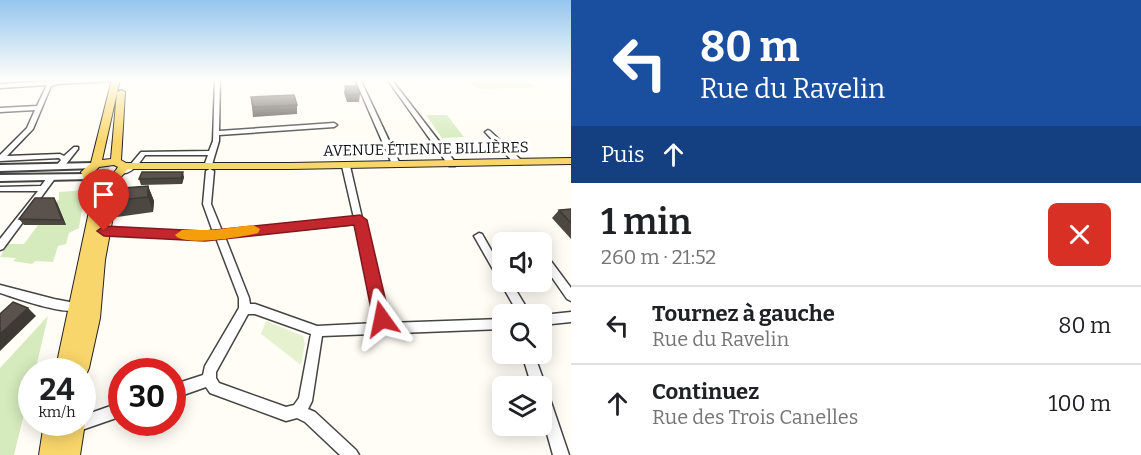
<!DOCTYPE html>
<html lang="fr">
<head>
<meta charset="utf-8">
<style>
	body { margin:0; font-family:Bitter,serif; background:#f6f6f6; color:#202124; height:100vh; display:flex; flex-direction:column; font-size:22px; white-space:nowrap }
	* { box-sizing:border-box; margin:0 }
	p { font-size:20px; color:#757577 }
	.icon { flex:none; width:33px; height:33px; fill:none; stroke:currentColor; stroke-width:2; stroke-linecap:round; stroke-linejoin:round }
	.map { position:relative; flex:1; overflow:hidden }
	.side { display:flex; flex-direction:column; background:#fff; width:570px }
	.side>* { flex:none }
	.hud { background:#1a4fa0; color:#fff; overflow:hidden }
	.controls { position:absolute; left:492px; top:232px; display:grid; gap:12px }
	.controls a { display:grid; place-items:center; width:60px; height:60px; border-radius:9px; background:#fff; box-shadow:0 3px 15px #0003; font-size:30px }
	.speed { position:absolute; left:18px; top:358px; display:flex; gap:12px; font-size:30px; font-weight:700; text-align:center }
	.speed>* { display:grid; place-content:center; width:78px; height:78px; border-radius:50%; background:#fff; box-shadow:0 3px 15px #0003; line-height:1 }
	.speed small { font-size:15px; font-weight:400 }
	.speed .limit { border:9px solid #d22; background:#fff; color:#111 }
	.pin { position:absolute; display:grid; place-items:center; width:51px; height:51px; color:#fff; margin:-62px -26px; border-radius:50% 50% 50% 0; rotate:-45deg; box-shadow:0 0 6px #0007 }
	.pin .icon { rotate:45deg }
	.me { position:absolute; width:66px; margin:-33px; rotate:348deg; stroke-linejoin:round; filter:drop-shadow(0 0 4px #0008) }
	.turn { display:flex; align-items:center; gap:21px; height:126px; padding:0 30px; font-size:27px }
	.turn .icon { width:78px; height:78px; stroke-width:2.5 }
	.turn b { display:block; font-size:42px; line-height:51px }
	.then { display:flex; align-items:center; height:57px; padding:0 30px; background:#0003; gap:12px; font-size:22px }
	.round { display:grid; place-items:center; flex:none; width:63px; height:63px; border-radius:9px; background:#f6f6f6 }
	.overview { display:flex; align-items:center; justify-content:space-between; height:102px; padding:0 30px }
	h1 { font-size:36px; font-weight:600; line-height:45px }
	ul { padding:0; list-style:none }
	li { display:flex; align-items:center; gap:18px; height:78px; padding:0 30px; border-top:2px solid #e0e0e0 }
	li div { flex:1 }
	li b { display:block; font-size:22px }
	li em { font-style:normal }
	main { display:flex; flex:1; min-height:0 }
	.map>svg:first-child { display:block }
</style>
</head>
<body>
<main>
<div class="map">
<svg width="571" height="455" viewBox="0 0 571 455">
	<rect width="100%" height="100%" fill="#fffdf5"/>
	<path fill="#d5ebbd" d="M466,79H525L535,87L479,89Z
		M426,115H447L464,137L442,138Z
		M85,190L79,228L69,233L66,244L58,246L53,262L35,261L32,264L13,261L16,258L0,257L8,244H24L38,225H65L56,201L59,200V192Z
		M48,316L35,372H32L31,385L14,455H0V368Z"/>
	<path fill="#e6f2cf" d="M266,321L303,336L305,343L301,365L261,334Z"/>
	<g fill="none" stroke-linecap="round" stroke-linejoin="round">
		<path stroke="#dbdad3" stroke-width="11" stroke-dasharray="11 6" stroke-linecap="butt" d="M100,188L106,155"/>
		<g stroke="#444" stroke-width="3">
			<path id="minor" d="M94,79H117L114,81L57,84L51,86L33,129L7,156L60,154L64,156L74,147H78V149L63,168H60L56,166L61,160L59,158L0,161V155L27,128L35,110L0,112V108L37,106L47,85L0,88V84Z
				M215,79H220L219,131L334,123L337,125L334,127L219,135V141L211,168H208L204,166L208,155H145C138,165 132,174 119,174V170L130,165L141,152L209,151L213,141Z
				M355,79H360L400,164L399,166H393L392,164Z
				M387,79H391L455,162V166H449Z
				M488,130L490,131L521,160V164H515L486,133L485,132Z
				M343,164H346L350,166L362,218L364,220L363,222L388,323L502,319V329L322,336L312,401L308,409L315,412L356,450L359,455H340L305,422L297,418L286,421L210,393L206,387L172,399V385L203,375L205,366L239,308V298L216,238L205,239L104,234L99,231L104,228L205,233L213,232L203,204L206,171L210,169L214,171L211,204L222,231L354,218L342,166ZM355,224L377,323L317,326L255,304H250L249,298L225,237ZM248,314H255L311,334L299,398L294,405L286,407L219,383L216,378V372Z
				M49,175H52L56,177L3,249L0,250V239L38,191H0V187L41,186Z
				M479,233L482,234L502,269V282H511L531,315H519L474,236Z
				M530,236L533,237L537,243H527L525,239L527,237Z
				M542,252L545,253L571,288V301L567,299L542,263Z
				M0,285L54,299L80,304L82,307L80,310C63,315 19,299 0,293Z
				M571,312V322L542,325V315Z
				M522,354H534L546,387L544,390L547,391L549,396L569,455H553L542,416V387H532Z
				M122,402V416L73,433L68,431L66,426L67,423H82V416Z"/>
		</g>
		<g stroke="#444" stroke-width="4">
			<path id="tertiary" d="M94,163L98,166L97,168L0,171V165Z
				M88,174L92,177L91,179L0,181V175Z"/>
		</g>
		<g stroke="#222" stroke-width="2">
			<path id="primary" d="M112,79H120L102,160L111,159L117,92L121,90L125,92L121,160L126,163H290L571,158V164L290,169H128L120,178L105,260L100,318L89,368L86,375L82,376V372H55L94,188L100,184L106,188L103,203L108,183L98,184L84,179L81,172L91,163ZM114,165L118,167C113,176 103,180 93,175V173L99,167Z
				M82,418L85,423L80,455H39L44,423H82Z"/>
		</g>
		<use href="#minor" fill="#fff" fill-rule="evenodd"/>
		<use href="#tertiary" fill="#fff" fill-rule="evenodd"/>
		<use href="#primary" fill="#f9d66b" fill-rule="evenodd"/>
	</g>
	<path fill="#4d4742" d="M345,86L360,94L359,102H347L344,93Z
		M251,97L297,105V114L253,117Z
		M184,177L182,184L141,185L139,179Z
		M148,186L154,201L153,212L117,217L110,201Z
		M57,203L66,225H24L19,219Z
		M571,209V239L552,218L559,210Z"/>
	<path fill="#3f3936" d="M183,172L184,177L182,184L181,178Z
		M148,186L154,201L153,212L148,197Z
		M54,198L57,203L66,225L62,220Z
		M28,308L36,316L0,351V334Z"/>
	<path fill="#5a524d" stroke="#3f3936" stroke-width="1.5" d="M345,86H357L360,94L348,95Z
		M294,95L297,105L253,107L251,97Z
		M142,172H183L181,178L139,179Z
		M148,186V197L110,201L111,189Z
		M35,198H54L62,220L19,219Z
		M571,209V223L559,210Z
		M13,302L28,308L0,334V314Z"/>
	<linearGradient id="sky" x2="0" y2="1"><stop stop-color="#95c6ee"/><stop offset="0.56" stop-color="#fffefa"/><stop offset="1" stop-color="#fffefa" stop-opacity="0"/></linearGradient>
	<rect width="571" height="142" fill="url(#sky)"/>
	<path fill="#c4262e" stroke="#7f191e" stroke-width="1.5" d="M360,215L367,220L390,319L388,325L382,327L376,325L373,319L354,225L205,241L104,236L97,231L104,226L205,231Z"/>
	<path fill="#f59e0b" d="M253,225L260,229L258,233C243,237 184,247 175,235L182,230H213Z"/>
	<g text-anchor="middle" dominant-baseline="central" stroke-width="6" stroke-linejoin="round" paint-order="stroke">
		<g font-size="15" fill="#111" stroke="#fff">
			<text transform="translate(426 149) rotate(-1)">AVENUE ÉTIENNE BILLIÈRES</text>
		</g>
	</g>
</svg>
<div class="controls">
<a><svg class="icon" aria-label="sound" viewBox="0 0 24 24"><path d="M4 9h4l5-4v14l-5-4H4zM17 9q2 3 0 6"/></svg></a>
<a><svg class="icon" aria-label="search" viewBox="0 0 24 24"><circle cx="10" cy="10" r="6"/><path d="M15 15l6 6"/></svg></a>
<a><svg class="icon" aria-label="layers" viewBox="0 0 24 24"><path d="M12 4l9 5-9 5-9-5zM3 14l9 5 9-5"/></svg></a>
</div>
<div class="speed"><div>24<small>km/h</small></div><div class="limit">30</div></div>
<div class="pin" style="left:104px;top:231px;background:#d93025"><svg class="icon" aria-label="arrive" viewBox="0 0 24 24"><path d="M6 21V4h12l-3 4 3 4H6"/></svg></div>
<svg class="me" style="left:382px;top:319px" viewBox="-20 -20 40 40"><path d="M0-17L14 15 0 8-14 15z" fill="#c4262e" stroke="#fff" stroke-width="4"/></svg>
</div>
<section class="side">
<div class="hud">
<div class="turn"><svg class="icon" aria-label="left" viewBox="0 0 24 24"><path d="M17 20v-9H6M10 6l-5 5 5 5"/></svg><div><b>80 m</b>Rue du Ravelin</div></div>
<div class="then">Puis<svg class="icon" aria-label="ahead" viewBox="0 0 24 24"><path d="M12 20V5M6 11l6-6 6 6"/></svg></div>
</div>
<div class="overview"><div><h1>1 min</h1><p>260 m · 21:52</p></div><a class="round" style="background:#d93025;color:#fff"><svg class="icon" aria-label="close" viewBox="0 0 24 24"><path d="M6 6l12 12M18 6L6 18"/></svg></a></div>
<ul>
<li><svg class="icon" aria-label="left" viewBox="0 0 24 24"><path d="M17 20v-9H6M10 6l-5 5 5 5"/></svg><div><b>Tournez à gauche</b><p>Rue du Ravelin</p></div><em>80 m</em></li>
<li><svg class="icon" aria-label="ahead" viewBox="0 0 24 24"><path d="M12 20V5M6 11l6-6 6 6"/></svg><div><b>Continuez</b><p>Rue des Trois Canelles</p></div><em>100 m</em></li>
</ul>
</section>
</main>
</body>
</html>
